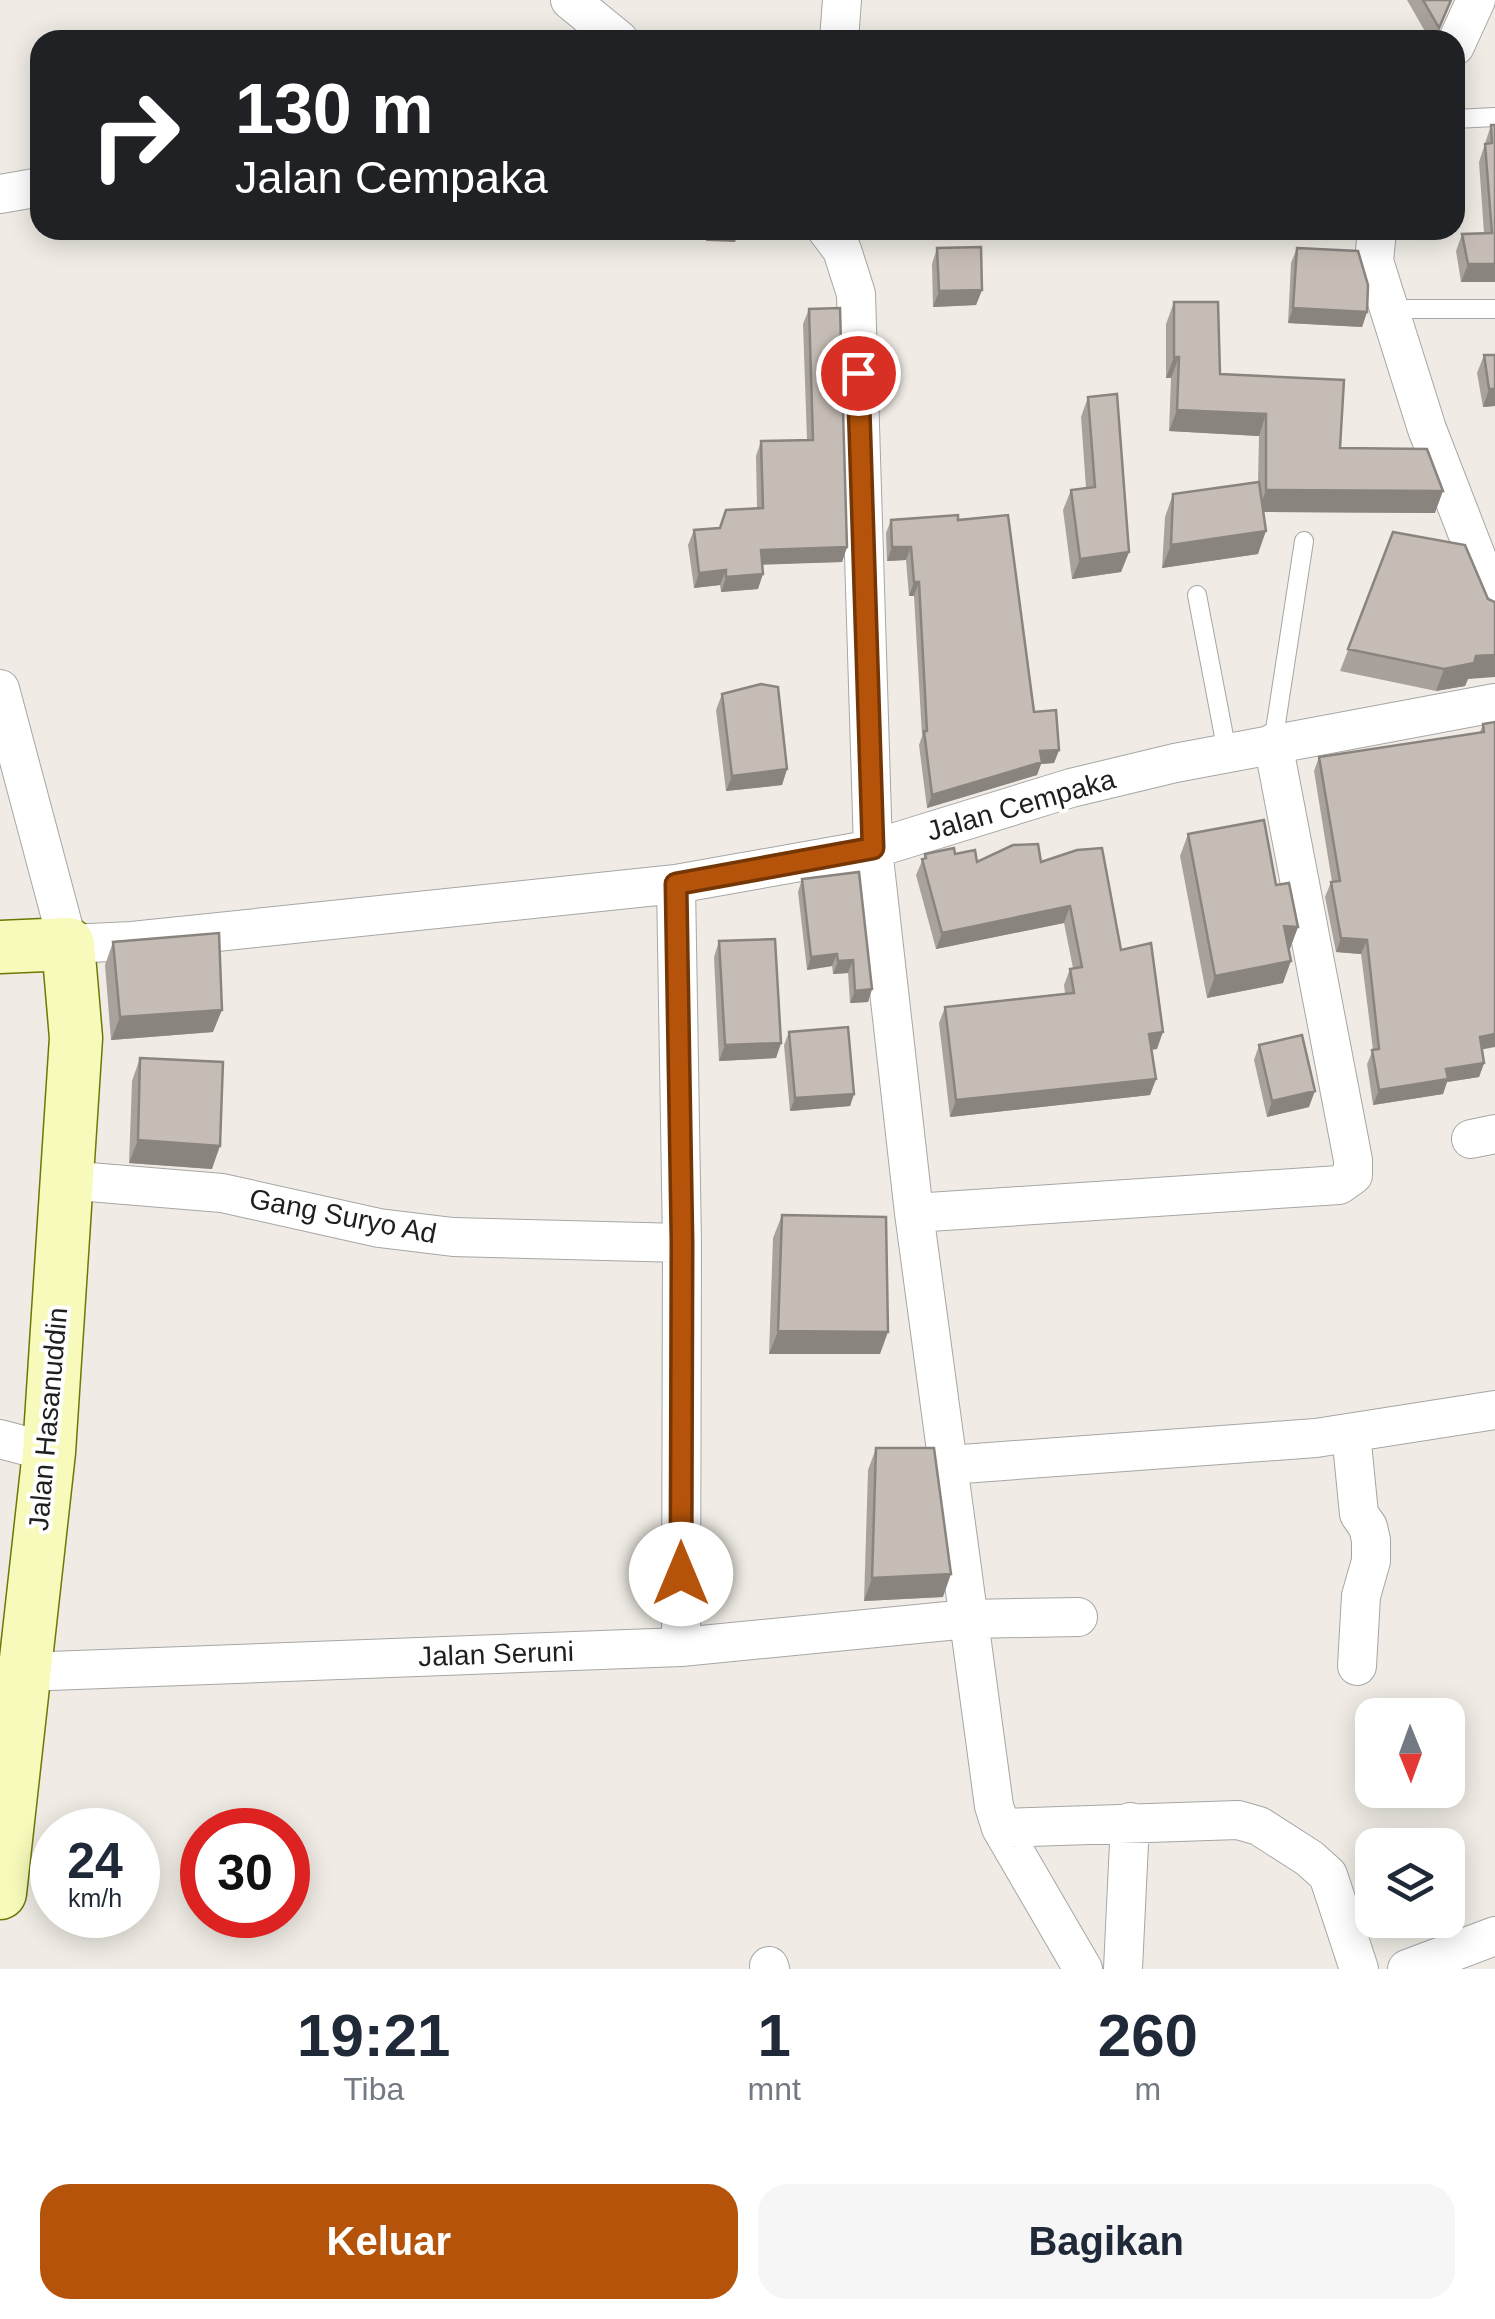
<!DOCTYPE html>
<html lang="id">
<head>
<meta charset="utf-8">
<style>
	body { margin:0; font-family:Arial,sans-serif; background:#f6f6f7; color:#1f2937; height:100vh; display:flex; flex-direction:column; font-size:38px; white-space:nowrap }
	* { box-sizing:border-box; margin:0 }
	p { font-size:32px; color:#747a83 }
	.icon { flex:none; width:55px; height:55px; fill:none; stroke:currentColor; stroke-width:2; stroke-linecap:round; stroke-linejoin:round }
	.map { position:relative; height:1969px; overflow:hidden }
	.panel { display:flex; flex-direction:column; background:#fff; flex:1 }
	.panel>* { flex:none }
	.banner { position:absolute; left:30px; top:30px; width:1435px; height:210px; border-radius:30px; box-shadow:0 5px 25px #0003; background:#202124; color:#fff; overflow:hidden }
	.needle { width:65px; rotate:179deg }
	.buttons { position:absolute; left:1355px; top:1698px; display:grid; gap:20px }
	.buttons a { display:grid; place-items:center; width:110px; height:110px; border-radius:20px; background:#fff; box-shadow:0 5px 25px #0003; font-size:50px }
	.speed { position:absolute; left:30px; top:1808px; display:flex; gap:20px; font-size:50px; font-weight:700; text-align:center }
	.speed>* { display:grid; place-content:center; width:130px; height:130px; border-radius:50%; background:#fff; box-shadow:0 5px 25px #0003; line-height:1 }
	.speed small { font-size:25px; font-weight:400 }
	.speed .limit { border:15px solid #d22; background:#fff; color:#111 }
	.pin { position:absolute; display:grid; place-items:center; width:85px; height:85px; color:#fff; margin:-42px; border:5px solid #fff; border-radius:50%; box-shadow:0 2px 10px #0007 }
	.me { position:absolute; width:110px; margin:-55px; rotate:0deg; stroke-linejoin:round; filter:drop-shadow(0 0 8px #0008) }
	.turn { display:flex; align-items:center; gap:35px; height:210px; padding:0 40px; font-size:45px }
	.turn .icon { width:130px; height:130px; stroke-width:2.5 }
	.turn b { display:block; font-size:70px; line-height:85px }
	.eta { display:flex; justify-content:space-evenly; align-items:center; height:170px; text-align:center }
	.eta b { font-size:60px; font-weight:600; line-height:70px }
	.cta { display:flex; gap:20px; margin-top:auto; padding:20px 40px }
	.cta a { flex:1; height:115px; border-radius:30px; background:#b45309; color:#fff; font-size:40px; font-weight:600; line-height:115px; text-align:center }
	.cta a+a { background:#f6f6f7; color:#1f2937 }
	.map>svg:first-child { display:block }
</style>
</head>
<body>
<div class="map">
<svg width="1495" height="1969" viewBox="0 0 1495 1969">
	<rect width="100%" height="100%" fill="#f0ece5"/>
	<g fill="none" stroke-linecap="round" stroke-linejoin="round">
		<g stroke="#a6a6a6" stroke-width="20">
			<path id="service" d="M1455,119L1495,117
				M1390,309H1495
				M1197,595L1227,752
				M1273,743L1304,541"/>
		</g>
		<g stroke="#a6a6a6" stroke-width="40">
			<path id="minor" d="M570,0L619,40
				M839,40L842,0
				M1455,46L1476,0
				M0,194L40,187
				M827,230L842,250L856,294L873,849L914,1213L994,1806L1001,1828L1083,1969
				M1377,230L1374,261L1427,429L1495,605
				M0,689L68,944L132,941L676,884L873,849L1071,788L1175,763L1495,703
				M676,884L682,1243L681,1647
				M1471,1139L1495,1134
				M65,1180L222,1193L379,1228L453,1237L682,1243
				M914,1213L1339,1185L1353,1175V1160L1273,743
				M1351,1433L1359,1514L1368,1527L1371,1540V1561L1361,1596L1357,1666
				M0,1439L49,1452
				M949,1465L1316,1438L1495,1410
				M23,1672L681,1647L968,1619L1078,1617
				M1001,1828L1238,1820L1259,1826L1309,1858L1328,1875L1359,1969
				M769,1966L770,1969
				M1123,1969L1130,1822
				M1407,1969L1495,1936"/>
		</g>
		<g stroke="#6c7804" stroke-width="55">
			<path id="secondary" d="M0,947L68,944L76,1038L49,1452L0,1893"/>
		</g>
		<use href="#service" stroke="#fff" stroke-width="18"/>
		<use href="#minor" stroke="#fff" stroke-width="38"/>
		<use href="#secondary" stroke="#f7faba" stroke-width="52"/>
	</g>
	<path fill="#a9a29c" d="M1407,0H1452L1435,40H1430Z
		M1491,125L1495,282H1461L1456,251L1462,234L1484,233L1479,162Z
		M937,248L982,290L976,305L933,307L932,264Z
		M1297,248L1367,312L1362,327L1288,323L1291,263Z
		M1174,302L1220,374L1340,448L1435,513L1263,512L1258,554L1162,568L1165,517L1173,494L1258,482L1259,436L1169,431L1171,378H1166V324Z
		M809,309L847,547L842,562L762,564L758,589L721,592L720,585L694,588L688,545L694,530L720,528L757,508L756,456L761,441L807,440L803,324Z
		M1484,355L1495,406L1483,407L1477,373Z
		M1088,397L1129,552L1121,572L1072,579L1063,510L1071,490L1086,488L1081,417Z
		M891,520H958L1034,712L1059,750L1054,763L1041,764L1037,775L927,808L919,745L922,736L914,596H909L906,560L887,561L886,533Z
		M1393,532L1468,679L1465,686L1436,691L1340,671Z
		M722,694L787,769L782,785L726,791L716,710Z
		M1495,722L1482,1050L1484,1063L1479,1077L1447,1082L1443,1094L1373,1105L1367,1064L1373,1050L1361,954L1336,952L1325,897L1331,882H1332L1314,771L1319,757L1480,732L1483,724Z
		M1188,834L1276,885L1298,927L1289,949L1283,983L1207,998L1180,856Z
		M925,854H955L977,862H1041L1121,950L1157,1049L1151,1050L1156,1079L1150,1095L950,1117L939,1023L945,1007L1065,993L1064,985L1070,969L1073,968L1064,923L936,949L916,875Z
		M802,879L872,989L868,1002L850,1003L848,973L833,974L832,966L807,970L798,892Z
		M719,941L781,1043L776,1058L719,1061L714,957Z
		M113,942L213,1032L111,1040L105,965Z
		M789,1032L854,1094L850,1106L790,1111L784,1045Z
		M1259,1045L1309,1107L1267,1117L1254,1060Z
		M140,1058L212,1169L129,1163L132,1081Z
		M782,1215L880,1354H769L773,1238Z
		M876,1448L943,1597L864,1601L868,1470Z"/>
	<path fill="#8a847f" d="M711,230H784L782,236L737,237L735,242L706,241Z
		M1468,264H1495V282H1461Z
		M982,290L976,305L933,307L939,291Z
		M1293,308L1367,312L1362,327L1288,323Z
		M1174,357H1179L1171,378H1166Z
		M1489,389H1495V406L1483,407Z
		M1177,410L1266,414L1259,436L1169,431Z
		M1266,490L1443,491L1435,513L1258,512Z
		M1266,531L1258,554L1162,568L1171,545Z
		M847,547L842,562L756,565L761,550Z
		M892,547H911L906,560L887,561Z
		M1129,552L1121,572L1072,579L1080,559Z
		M726,570L720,585L694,588L699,573Z
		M763,574L758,589L721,592L726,577Z
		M914,582H919L914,596H909Z
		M1495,655V677L1468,679L1465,686L1436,691L1444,669L1476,656Z
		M1059,750L1054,763L1041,764L1037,775L927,808L932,795L1040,751Z
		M787,769L782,785L726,791L732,776Z
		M1070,906L1064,923L936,949L942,933Z
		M1284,926L1298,927L1290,949L1276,948Z
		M1341,938L1367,940L1361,954L1336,952Z
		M837,954L832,966L807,970L811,957Z
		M853,960L848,973L833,974L838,961Z
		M1291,961L1283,983L1207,998L1215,976Z
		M872,989L868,1002L850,1003L855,991Z
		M222,1010L213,1032L111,1040L120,1017Z
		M1163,1032L1157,1049L1143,1050L1149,1034Z
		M1495,1034V1047L1474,1051L1480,1037Z
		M781,1043L776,1058L719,1061L725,1045Z
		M1484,1063L1479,1077L1447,1082L1443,1094L1373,1105L1379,1090L1446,1069Z
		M1156,1079L1150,1095L950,1117L956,1100Z
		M1315,1091L1309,1107L1267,1117L1272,1101Z
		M854,1094L850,1106L790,1111L795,1098Z
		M138,1140L220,1146L212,1169L129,1163Z
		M778,1331L888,1332L880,1354H769Z
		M951,1574L943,1597L864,1601L872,1578Z"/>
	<path fill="#c5bcb5" stroke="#8a847f" stroke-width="2.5" d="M1423,0H1451L1439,28Z
		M1491,125H1495V264H1468L1462,234L1492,233L1485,144L1492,143Z
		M981,247L982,290L939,291L937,248Z
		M1297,248L1358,251L1368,285L1367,312L1293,308Z
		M1174,302H1218L1220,374L1344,380L1340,448L1427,449L1443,491L1266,490V414L1177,410L1179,357H1174Z
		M840,308L847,547L761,550L763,574L726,577V570L699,573L694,530L720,528L726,510L763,508L761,441L813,440L809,309Z
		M1484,355H1495V389H1489Z
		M1117,394L1129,552L1080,559L1071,490L1095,487L1088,397Z
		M1259,482L1266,531L1171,545L1173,494Z
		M958,515V520L1008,515L1034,712L1056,710L1059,750L1040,751L1042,762L932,795L924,731H927L919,582H914L911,547H892L891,520Z
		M1393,532L1465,545L1488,599L1495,602V655L1476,656L1474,663L1444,669L1348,649Z
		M761,684L778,687L787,769L732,776L722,694Z
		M1495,722V1034L1480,1037L1484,1063L1446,1069L1448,1079L1379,1090L1372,1050L1379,1049L1367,940L1341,938L1331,882L1340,881L1319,757L1484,732L1483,724Z
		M1264,820L1276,885L1289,883L1298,927L1284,926L1291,961L1215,976L1188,834Z
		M1038,844L1041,862L1077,850L1102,848L1121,950L1151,943L1163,1032L1149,1034L1156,1079L956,1100L945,1007L1074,993L1070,969L1082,967L1070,906L942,933L922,859L926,858L925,854L954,848L955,854L975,850L977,862L1013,845Z
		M859,872L872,989L855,991L853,960L838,961L837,954L811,957L802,879Z
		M219,933L222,1010L120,1017L113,942Z
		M775,939L781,1043L725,1045L719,941Z
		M848,1027L854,1094L795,1098L789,1032Z
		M1302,1035L1315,1091L1272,1101L1259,1045Z
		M140,1058L223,1062L220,1146L138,1140Z
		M782,1215L886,1217L888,1332L778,1331Z
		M876,1448H934L951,1574L872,1578Z"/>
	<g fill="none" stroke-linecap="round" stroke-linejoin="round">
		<g stroke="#753606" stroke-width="25">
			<path id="route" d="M681,1574L682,1243L676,884L873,848L858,373"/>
		</g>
		<use href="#route" stroke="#b45309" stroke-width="18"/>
	</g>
	<g text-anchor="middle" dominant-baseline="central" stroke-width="8" stroke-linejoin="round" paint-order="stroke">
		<g font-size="28" fill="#1f1f1f" stroke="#fff">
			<text transform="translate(1021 805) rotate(-16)">Jalan Cempaka</text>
			<text transform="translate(343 1216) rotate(11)">Gang Suryo Ad</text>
			<text transform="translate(48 1419) rotate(-85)">Jalan Hasanuddin</text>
			<text transform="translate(496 1654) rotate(-2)">Jalan Seruni</text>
		</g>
	</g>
</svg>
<div class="buttons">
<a><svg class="needle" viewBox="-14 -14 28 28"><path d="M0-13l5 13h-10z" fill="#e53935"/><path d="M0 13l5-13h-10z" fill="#747a83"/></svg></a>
<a><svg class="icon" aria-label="layers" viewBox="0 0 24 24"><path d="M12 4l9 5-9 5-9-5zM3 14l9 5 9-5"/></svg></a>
</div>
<div class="speed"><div>24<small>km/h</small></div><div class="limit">30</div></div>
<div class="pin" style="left:858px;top:373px;background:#d93025"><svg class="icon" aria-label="arrive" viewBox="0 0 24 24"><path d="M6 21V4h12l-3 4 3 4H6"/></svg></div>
<svg class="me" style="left:681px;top:1574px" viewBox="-20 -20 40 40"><circle r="19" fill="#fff"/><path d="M0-13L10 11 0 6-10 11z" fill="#b45309"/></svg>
<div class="banner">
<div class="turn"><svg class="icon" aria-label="right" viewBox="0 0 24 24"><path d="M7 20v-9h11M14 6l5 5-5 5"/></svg><div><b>130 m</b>Jalan Cempaka</div></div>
</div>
</div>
<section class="panel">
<div class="eta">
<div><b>19:21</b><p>Tiba</p></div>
<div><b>1</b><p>mnt</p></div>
<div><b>260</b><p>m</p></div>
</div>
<div class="cta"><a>Keluar</a><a>Bagikan</a></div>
</section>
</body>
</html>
